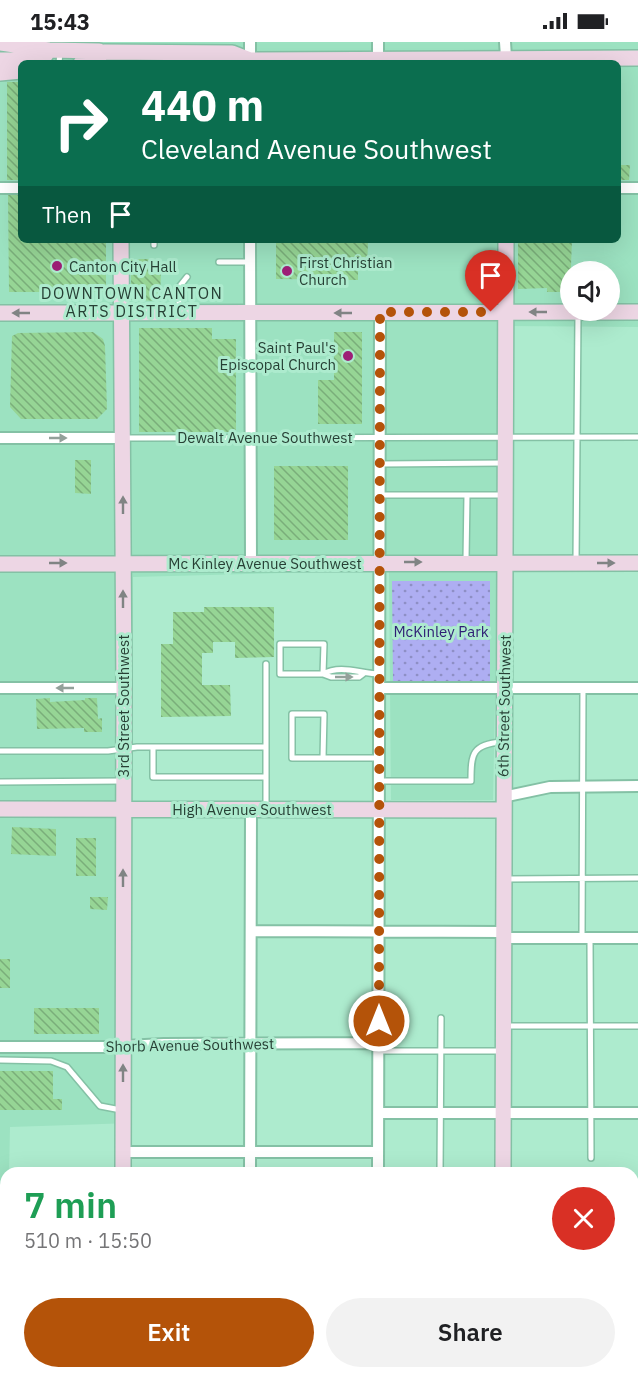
<!DOCTYPE html>
<html lang="en">
<head>
<meta charset="utf-8">
<style>
	body { margin:0; font-family:"IBM Plex Sans",sans-serif; background:#f2f2f2; color:#202124; height:100vh; display:flex; flex-direction:column; font-size:22px; white-space:nowrap }
	* { box-sizing:border-box; margin:0 }
	p { font-size:20px; color:#757577 }
	.icon { flex:none; width:33px; height:33px; fill:none; stroke:currentColor; stroke-width:2; stroke-linecap:round; stroke-linejoin:round }
	.map { position:relative; flex:1; overflow:hidden }
	.sheet { position:absolute; left:0px; top:1125px; width:639px; height:212px; display:flex; flex-direction:column; background:#fff; border-radius:18px 18px 0 0; box-shadow:0 6px 24px #0002 }
	.sheet>* { flex:none }
	.guide { position:absolute; left:18px; top:18px; width:603px; height:183px; border-radius:9px; box-shadow:0 6px 24px #0002; background:#0b6e4f; color:#fff; overflow:hidden }
	.fabs { position:absolute; left:560px; top:219px; display:grid; gap:12px }
	.fabs a { display:grid; place-items:center; width:60px; height:60px; border-radius:50%; background:#fff; box-shadow:0 6px 24px #0002; font-size:30px }
	.pin { position:absolute; display:grid; place-items:center; width:51px; height:51px; color:#fff; margin:-62px -26px; border-radius:50% 50% 50% 0; rotate:-45deg; box-shadow:0 0 6px #0007 }
	.pin .icon { rotate:45deg }
	.me { position:absolute; width:66px; margin:-33px; rotate:0deg; stroke-linejoin:round; filter:drop-shadow(0 0 4px #0008) }
	.turn { display:flex; align-items:center; gap:21px; height:126px; padding:0 24px; font-size:27px }
	.turn .icon { width:78px; height:78px; stroke-width:2.5 }
	.turn b { display:block; font-size:42px; line-height:51px }
	.then { display:flex; align-items:center; height:57px; padding:0 24px; background:#0003; gap:12px; font-size:22px }
	.round { display:grid; place-items:center; flex:none; width:63px; height:63px; border-radius:32px; background:#f2f2f2 }
	.head { display:flex; align-items:center; justify-content:space-between; height:102px; padding:0 24px }
	h1 { font-size:36px; font-weight:600; line-height:45px; color:#1e9e55 }
	.primary-button { display:flex; gap:12px; margin-top:auto; padding:12px 24px }
	.primary-button a { flex:1; height:69px; border-radius:36px; background:#b45309; color:#fff; font-size:24px; font-weight:600; line-height:69px; text-align:center }
	.primary-button a+a { background:#f2f2f2; color:#202124 }
	.status { display:flex; justify-content:space-between; align-items:center; height:42px; padding:0 30px; background:#fff; direction:ltr }
	.status svg { height:16px; fill:currentColor }
	.map>svg:first-child { display:block }
</style>
</head>
<body>
<div class="status"><b>15:43</b><svg viewBox="0 0 49 12"><path d="M0 12V9h3v3zM5 12V6h3v6zM10 12V3h3v9zM15 12V0h3v12zM26 1h20v11H26zM47 4h2v5h-2z"/></svg></div>
<div class="map">
<svg width="638" height="1336" viewBox="0 0 638 1336">
	<defs>
		<pattern id="grass-dots" width="8" height="8" patternUnits="userSpaceOnUse" patternTransform="scale(1.5)"><rect width="8" height="8" fill="#aeaef2"/><path d="M2 2h.1M6 6h.1" fill="none" stroke="#8e8fc5" stroke-width="1.8" stroke-linecap="round"/></pattern>
		<pattern id="building-back-hatch" width="6" height="6" patternUnits="userSpaceOnUse" patternTransform="scale(1.5)"><rect width="6" height="6" fill="#96d595"/><path d="M-1 5l2 2M0 0l6 6M5-1l2 2" fill="none" stroke="#7aae7a"/></pattern>
	</defs>
	<rect width="100%" height="100%" fill="#adebce"/>
	<path fill="#9ce2c1" fill-rule="evenodd" d="M0,0H638V285L497,284L498,513L493,758H391L389,528L133,535L132,1081L10,1085L9,1131H6V1207H0ZM21,21H618V198H21ZM570,230H609V268H570Z"/>
	<path fill="url(#grass-dots)" d="M392,539H490V639H393Z"/>
	<path fill="url(#building-back-hatch)" d="M7,40H21V138H7Z
		M618,123H630L629,138H618Z
		M8,153H21V198H106V250H59V254H42V250H9Z
		M276,198H352V200H368L367,228H358V238L276,237Z
		M518,198H572L570,250H547V246L518,247Z
		M473,214H489V249H472Z
		M131,217H156V229H161L160,259L131,258Z
		M139,286H212V297H236V390H139Z
		M93,290L103,297L105,304L107,367L97,377H21L10,365L12,294L18,291Z
		M334,290H362V382H318V338H334Z
		M75,418H91V452L75,451Z
		M274,424H348V498H274Z
		M204,565H274V615L235,616V600H213V611H202V643H230L231,674L161,675V602H173V570H204Z
		M50,656V660L85,658V656H97L98,677L102,676V690H84V686L37,687L36,657Z
		M12,785L56,787V814L11,812Z
		M76,796H96V834H76Z
		M90,855H108L107,868L90,867Z
		M0,917H10V946H0Z
		M34,966H99V992H34Z
		M0,1029H53V1057H62V1068H0Z"/>
	<g fill="none" stroke-linecap="round" stroke-linejoin="round">
		<g stroke="#84c1a5" stroke-width="8">
			<path id="lane" d="M59,21L60,10
				M154,203V198
				M219,220H251
				M179,270V245L187,235
				M124,396L638,395
				M380,422L504,421
				M380,453H504
				M466,518L467,453
				M576,521L578,272
				M323,632L324,602H280V632H323L331,635H359L363,632
				M323,632C341,622 361,632 380,632
				M153,705V735H266
				M266,705V622
				M0,709H108L137,705H266V765
				M323,716L324,672H292V716H379
				M380,739H471C471,712 472,702 502,700
				M0,740L122,739
				M505,837L638,836
				M582,896L583,646
				M590,896L591,1116
				M504,984H638
				M379,1009H500
				M0,1018L51,1019L67,1025L100,1064L121,1068
				M440,1131L441,976
				M439,1336V1330"/>
		</g>
		<g stroke="#84c1a5" stroke-width="14">
			<path id="street" d="M250,0V21
				M378,0V16
				M505,0L506,15
				M0,146H21
				M618,146H638
				M250,198L251,521
				M0,396H123
				M0,646H124
				M380,646H638
				M503,755L550,745L638,744
				M251,889L503,890
				M503,896H638
				M0,1005H106L164,1002L379,1001
				M379,1071H638
				M123,1110H378
				M250,1131L251,767
				M378,1131L380,270
				M633,1187H638
				M633,1263H638
				M0,1309H6
				M249,1336V1330
				M377,1336V1330"/>
		</g>
		<g stroke="#84c1a5" stroke-width="18">
			<path id="secondary" d="M0,1L49,8L99,9
				M104,10L232,11L250,18L638,16
				M0,18H42L49,8
				M81,21L99,20
				M0,31L21,29
				M121,198L124,646L123,1131
				M0,271L638,270
				M0,522L638,521
				M0,767L503,768
				M503,1131L506,198
				M503,1330V1336
				M121,1336V1330"/>
		</g>
		<use href="#lane" stroke="#fff" stroke-width="5"/>
		<use href="#street" stroke="#fff" stroke-width="10"/>
		<use href="#secondary" stroke="#edd6e4" stroke-width="15"/>
	</g>
	<defs><path id="oneway-solid" d="M-6-.8H1V-3.2L6.5 0L1 3.2V.8H-6Z" transform="scale(1.5)"/></defs>
	<g fill="#808484">
		<use href="#oneway-solid" transform="translate(538 270) rotate(-180)"/>
		<use href="#oneway-solid" transform="translate(21 271) rotate(-180)"/>
		<use href="#oneway-solid" transform="translate(343 271) rotate(180)"/>
		<use href="#oneway-solid" transform="translate(123 463) rotate(-90)"/>
		<use href="#oneway-solid" transform="translate(413 520)"/>
		<use href="#oneway-solid" transform="translate(58 521)"/>
		<use href="#oneway-solid" transform="translate(606 521)"/>
		<use href="#oneway-solid" transform="translate(123 557) rotate(-90)"/>
		<use href="#oneway-solid" transform="translate(123 836) rotate(-90)"/>
		<use href="#oneway-solid" transform="translate(123 1031) rotate(-90)"/>
	</g>
	<g fill="#93a09a">
		<use href="#oneway-solid" transform="translate(58 396)"/>
		<use href="#oneway-solid" transform="translate(344 635)"/>
		<use href="#oneway-solid" transform="translate(65 646) rotate(180)"/>
	</g>
	<g fill="none" stroke-linecap="round" stroke-linejoin="round">
		<path stroke="#b45309" stroke-width="10" stroke-dasharray="0 18" d="M379,979L380,270H491"/>
	</g>
	<g fill="#9d2076" stroke="#adebce" stroke-width="2">
		<circle cx="57" cy="224" r="6"/>
		<circle cx="287" cy="229" r="6"/>
		<circle cx="348" cy="314" r="6"/>
	</g>
	<g text-anchor="middle" dominant-baseline="central" stroke-width="6" stroke-linejoin="round" paint-order="stroke">
		<g font-size="15" fill="#274035" stroke="#adebce" text-anchor="start">
			<text x="299" y="220">First Christian<tspan x="299" dy="17">Church</tspan></text>
			<text x="69" y="224">Canton City Hall</text>
			<text x="336" y="305" text-anchor="end">Saint Paul's<tspan x="336" dy="17">Episcopal Church</tspan></text>
		</g>
		<g font-size="15" fill="#274035" stroke="#adebce">
			<text x="265" y="395">Dewalt Avenue Southwest</text>
			<text x="265" y="521">Mc Kinley Avenue Southwest</text>
			<text transform="translate(123 664) rotate(-90)">3rd Street Southwest</text>
			<text transform="translate(504 664) rotate(-89)">6th Street Southwest</text>
			<text x="252" y="767">High Avenue Southwest</text>
			<text transform="translate(190 1003) rotate(-1)">Shorb Avenue Southwest</text>
		</g>
		<g font-size="15" fill="#2e1d74" stroke="#adebce">
			<text x="441" y="589">McKinley Park</text>
		</g>
		<g font-size="16" letter-spacing="1.5" fill="#274035" stroke="#adebce">
			<text x="132" y="251">DOWNTOWN CANTON<tspan x="132" dy="18">ARTS DISTRICT</tspan></text>
		</g>
	</g>
</svg>
<div class="fabs">
<a><svg class="icon" aria-label="sound" viewBox="0 0 24 24"><path d="M4 9h4l5-4v14l-5-4H4zM17 9q2 3 0 6"/></svg></a>
</div>
<div class="pin" style="left:491px;top:270px;background:#d93025"><svg class="icon" aria-label="arrive" viewBox="0 0 24 24"><path d="M6 21V4h12l-3 4 3 4H6"/></svg></div>
<svg class="me" style="left:379px;top:979px" viewBox="-20 -20 40 40"><circle r="17" fill="#b45309" stroke="#fff" stroke-width="3"/><path d="M0-11L8 9 0 5-8 9z" fill="#fff"/></svg>
<div class="guide">
<div class="turn"><svg class="icon" aria-label="right" viewBox="0 0 24 24"><path d="M7 20v-9h11M14 6l5 5-5 5"/></svg><div><b>440 m</b>Cleveland Avenue Southwest</div></div>
<div class="then">Then<svg class="icon" aria-label="arrive" viewBox="0 0 24 24"><path d="M6 21V4h12l-3 4 3 4H6"/></svg></div>
</div>
<section class="sheet">
<div class="head"><div><h1>7 min</h1><p>510 m · 15:50</p></div><a class="round" style="background:#d93025;color:#fff"><svg class="icon" aria-label="close" viewBox="0 0 24 24"><path d="M6 6l12 12M18 6L6 18"/></svg></a></div>
<div class="primary-button"><a>Exit</a><a>Share</a></div>
</section>
</div>
</body>
</html>
